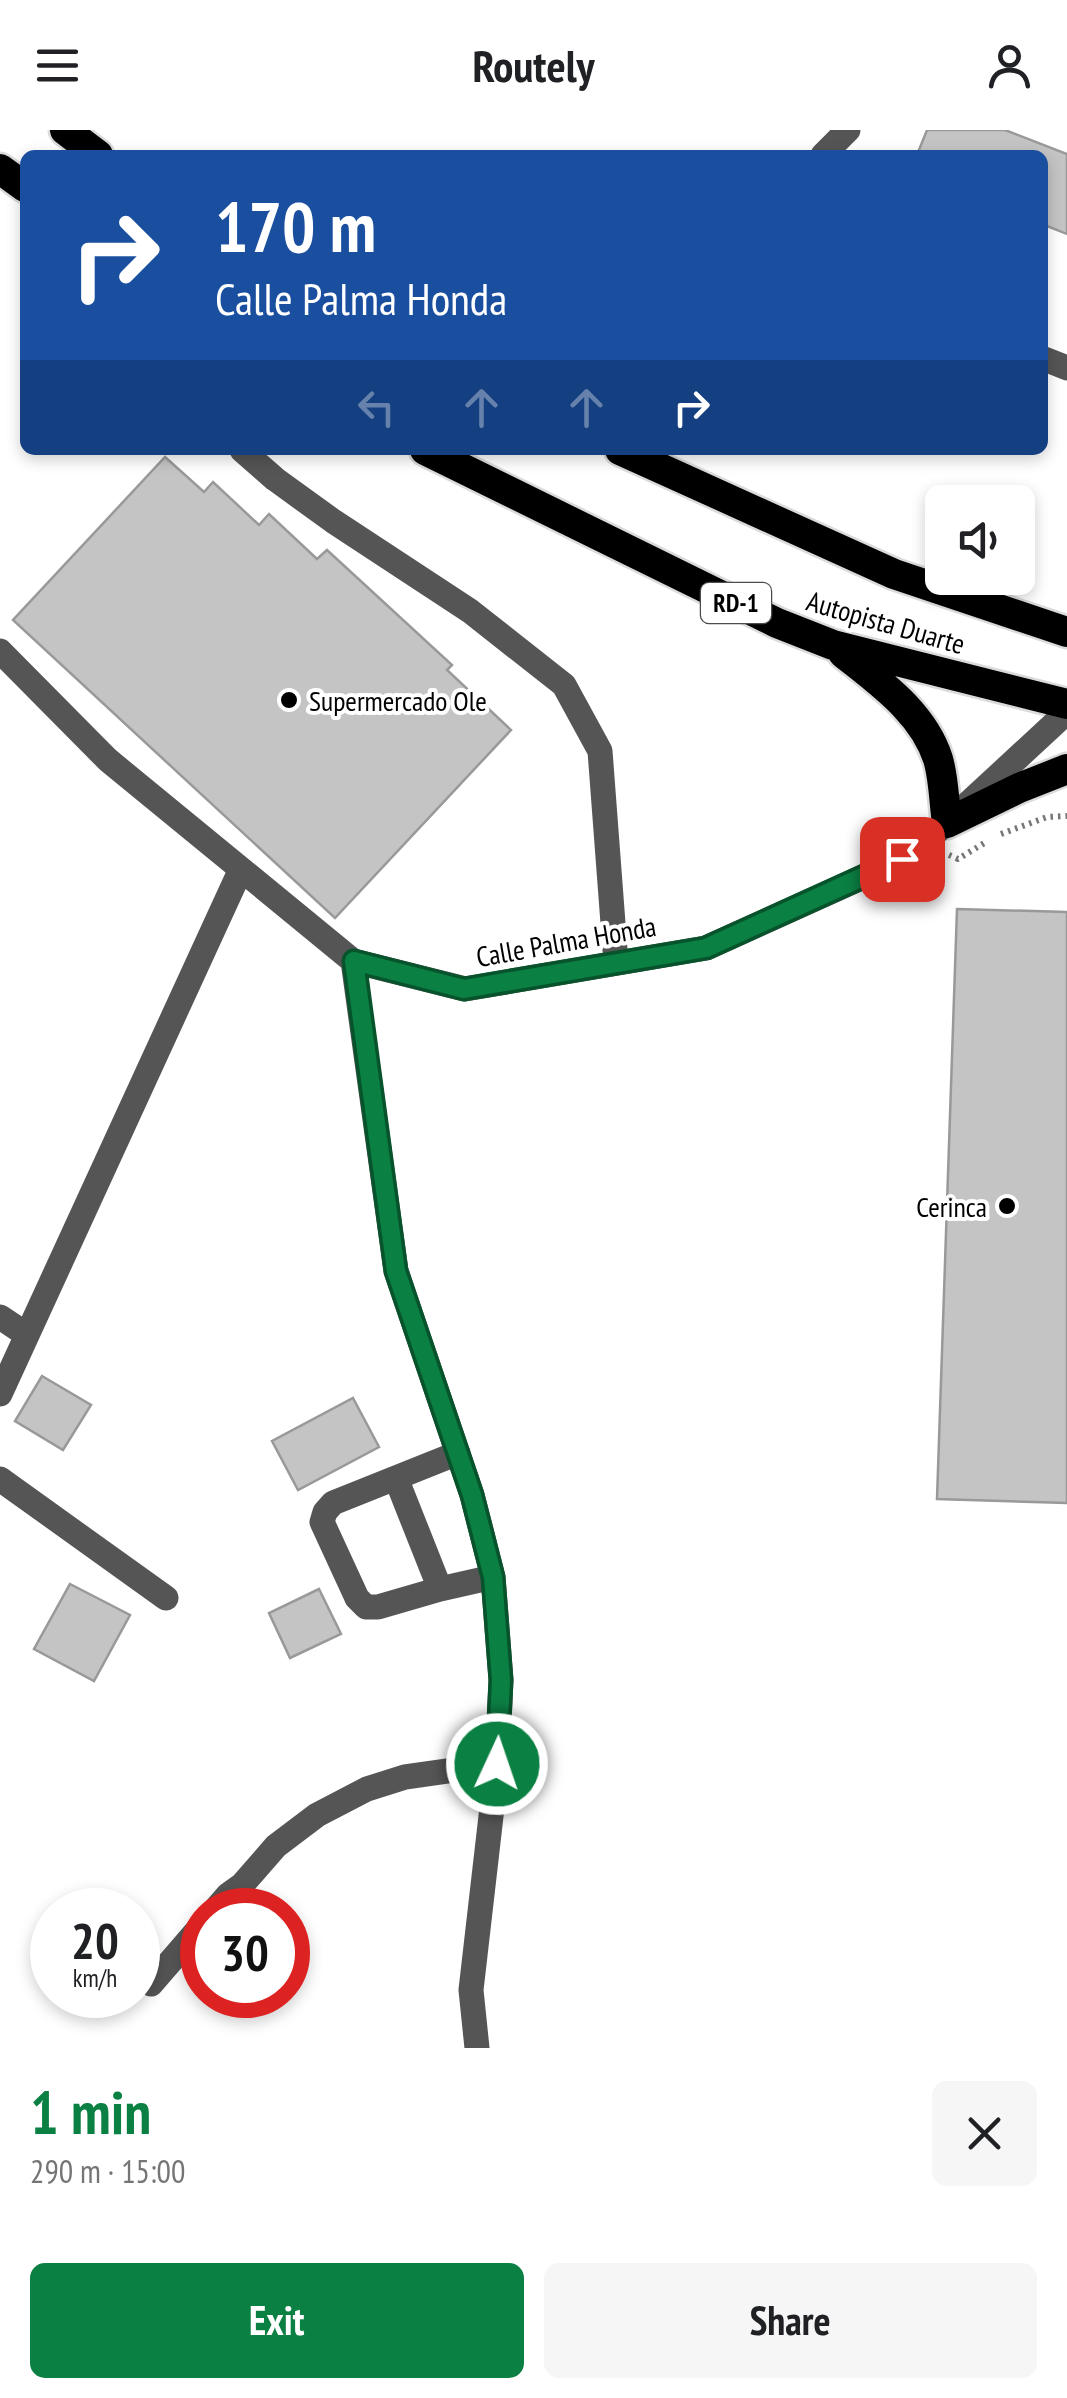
<!DOCTYPE html>
<html lang="en">
<head>
<meta charset="utf-8">
<style>
	body { margin:0; font-family:"PT Sans Narrow",sans-serif; background:#f6f6f6; color:#202124; height:100vh; display:flex; flex-direction:column; font-size:38px; white-space:nowrap }
	* { box-sizing:border-box; margin:0 }
	p { font-size:32px; color:#757577 }
	.icon { flex:none; width:55px; height:55px; fill:none; stroke:currentColor; stroke-width:2; stroke-linecap:round; stroke-linejoin:round }
	.map { position:relative; height:1918px; overflow:hidden }
	.details { display:flex; flex-direction:column; background:#fff; flex:1 }
	.details>* { flex:none }
	.guide { position:absolute; left:20px; top:20px; width:1028px; height:305px; border-radius:15px; box-shadow:0 5px 15px #0003; background:#1a4fa0; color:#fff; overflow:hidden }
	.tools { position:absolute; left:925px; top:355px; display:grid; gap:20px }
	.tools a { display:grid; place-items:center; width:110px; height:110px; border-radius:15px; background:#fff; box-shadow:0 5px 15px #0003; font-size:50px }
	.speed { position:absolute; left:30px; top:1758px; display:flex; gap:20px; font-size:50px; font-weight:700; text-align:center }
	.speed>* { display:grid; place-content:center; width:130px; height:130px; border-radius:50%; background:#fff; box-shadow:0 5px 15px #0003; line-height:1 }
	.speed small { font-size:25px; font-weight:400 }
	.speed .limit { border:15px solid #d22; background:#fff; color:#111 }
	.pin { position:absolute; display:grid; place-items:center; width:85px; height:85px; color:#fff; margin:-42px; border-radius:20px; box-shadow:0 5px 15px #0006 }
	.me { position:absolute; width:110px; margin:-55px; rotate:3deg; stroke-linejoin:round; filter:drop-shadow(0 0 8px #0008) }
	.turn { display:flex; align-items:center; gap:35px; height:210px; padding:0 30px; font-size:45px }
	.turn .icon { width:130px; height:130px; stroke-width:2.5 }
	.turn b { display:block; font-size:70px; line-height:85px }
	.lanes { display:flex; align-items:center; height:95px; padding:0 30px; background:#0003; justify-content:center; gap:50px; direction:ltr }
	.lanes .off { opacity:.35 }
	.round { display:grid; place-items:center; flex:none; width:105px; height:105px; border-radius:15px; background:#f6f6f6 }
	.overview { display:flex; align-items:center; justify-content:space-between; height:170px; padding:0 30px }
	h1 { font-size:60px; font-weight:600; line-height:75px; color:#0b8043 }
	.button { display:flex; gap:20px; margin-top:auto; padding:20px 30px }
	.button a { flex:1; height:115px; border-radius:15px; background:#0b8043; color:#fff; font-size:40px; font-weight:600; line-height:115px; text-align:center }
	.button a+a { background:#f6f6f6; color:#202124 }
	header { display:flex; justify-content:space-between; align-items:center; height:130px; padding:0 30px; background:#fff; font-size:45px; font-weight:600 }
	.map>svg:first-child { display:block }
</style>
</head>
<body>
<header><svg class="icon" aria-label="menu" viewBox="0 0 24 24"><path d="M4 6h16M4 12h16M4 18h16"/></svg>Routely<svg class="icon" aria-label="person" viewBox="0 0 24 24"><circle cx="12" cy="8" r="4"/><path d="M4 21q1-7 8-7t8 7"/></svg></header>
<div class="map">
<svg width="1067" height="1918" viewBox="0 0 1067 1918">
	<rect width="100%" height="100%" fill="#fff"/>
	<path fill="#c4c4c4" stroke="#999" stroke-width="2.5" d="M927,0H1005L1067,24V104L1047,96L1042,109V25H917Z
		M165,327L204,362L213,352L259,395L269,384L317,429L327,420L452,535L447,540L511,600L335,788L13,490Z
		M957,779L1067,782V1373L937,1369Z
		M42,1246L91,1275L63,1320L15,1291Z
		M353,1268L379,1317L298,1360L272,1311Z
		M70,1454L130,1485L94,1551L34,1519Z
		M319,1459L341,1504L290,1528L269,1483Z"/>
	<g fill="none" stroke-linecap="round" stroke-linejoin="round">
		<g stroke="#dbdbdb" stroke-width="35">
			<path id="highway" d="M65,0L98,25
				M0,39L25,57
				M425,320L777,493L833,515L1067,574
				M620,320L894,444L1067,502
				M843,523C879,552 923,582 938,629C944,649 944,673 947,693L1019,658L1067,639"/>
		</g>
		<path stroke="#777" stroke-width="6" stroke-dasharray="2.5 5" stroke-linecap="butt" d="M1001,704L1047,687L1067,686
			M949,725L958,729L986,712"/>
		<path stroke="#555" stroke-width="25" d="M823,25L848,0
			M1042,228L1067,238
			M242,320L275,349L333,391L470,481L564,555L600,621L616,833
			M0,521L108,630L353,831L465,859L706,818L903,729L947,693L1067,582
			M353,831L396,1141L472,1365L493,1447L501,1550L497,1634L471,1860L477,1918
			M0,1187L27,1205
			M0,1264L241,739
			M458,1323L333,1373L325,1382L322,1392L357,1468L366,1477H378L440,1459L493,1447
			M396,1348L440,1459
			M0,1349L166,1468
			M215,1780L228,1765L242,1755L276,1716L317,1685L367,1659L405,1647L497,1634
			M151,1854L202,1795"/>
		<use href="#highway" stroke="#000" stroke-width="30"/>
	</g>
	<g fill="none" stroke-linecap="round" stroke-linejoin="round">
		<g stroke="#07532c" stroke-width="25">
			<path id="route" d="M497,1634L501,1550L493,1447L472,1365L396,1141L354,831L464,859L706,818L902,729"/>
		</g>
		<use href="#route" stroke="#0b8043" stroke-width="18"/>
	</g>
	<g fill="#000" stroke="#fff" stroke-width="4">
		<circle cx="289" cy="570" r="10"/>
		<circle cx="1007" cy="1076" r="10"/>
	</g>
	<g text-anchor="middle" dominant-baseline="central" stroke-width="8" stroke-linejoin="round" paint-order="stroke">
		<rect fill="#fff" stroke="#4c4c4c" stroke-width="2.5" x="701" y="453" width="70" height="40" rx="8"/>
		<g font-size="25" font-weight="bold" fill="#000">
			<text x="736" y="473">RD-1</text>
		</g>
		<g font-size="28" fill="#000" stroke="#fff">
			<text transform="translate(886 492) rotate(16)">Autopista Duarte</text>
			<text transform="translate(566 811) rotate(-10)">Calle Palma Honda</text>
		</g>
		<g font-size="28" fill="#000" stroke="#fff" text-anchor="start">
			<text x="309" y="570">Supermercado Ole</text>
			<text x="987" y="1076" text-anchor="end">Cerinca</text>
		</g>
	</g>
</svg>
<div class="tools">
<a><svg class="icon" aria-label="sound" viewBox="0 0 24 24"><path d="M4 9h4l5-4v14l-5-4H4zM17 9q2 3 0 6"/></svg></a>
</div>
<div class="speed"><div>20<small>km/h</small></div><div class="limit">30</div></div>
<div class="pin" style="left:902px;top:729px;background:#d93025"><svg class="icon" aria-label="arrive" viewBox="0 0 24 24"><path d="M6 21V4h12l-3 4 3 4H6"/></svg></div>
<svg class="me" style="left:497px;top:1634px" viewBox="-20 -20 40 40"><circle r="17" fill="#0b8043" stroke="#fff" stroke-width="3"/><path d="M0-11L8 9 0 5-8 9z" fill="#fff"/></svg>
<div class="guide">
<div class="turn"><svg class="icon" aria-label="right" viewBox="0 0 24 24"><path d="M7 20v-9h11M14 6l5 5-5 5"/></svg><div><b>170 m</b>Calle Palma Honda</div></div>
<div class="lanes"><svg class="icon off" aria-label="left" viewBox="0 0 24 24"><path d="M17 20v-9H6M10 6l-5 5 5 5"/></svg><svg class="icon off" aria-label="ahead" viewBox="0 0 24 24"><path d="M12 20V5M6 11l6-6 6 6"/></svg><svg class="icon off" aria-label="ahead" viewBox="0 0 24 24"><path d="M12 20V5M6 11l6-6 6 6"/></svg><svg class="icon" aria-label="right" viewBox="0 0 24 24"><path d="M7 20v-9h11M14 6l5 5-5 5"/></svg></div>
</div>
</div>
<section class="details">
<div class="overview"><div><h1>1 min</h1><p>290 m · 15:00</p></div><a class="round"><svg class="icon" aria-label="close" viewBox="0 0 24 24"><path d="M6 6l12 12M18 6L6 18"/></svg></a></div>
<div class="button"><a>Exit</a><a>Share</a></div>
</section>
</body>
</html>
